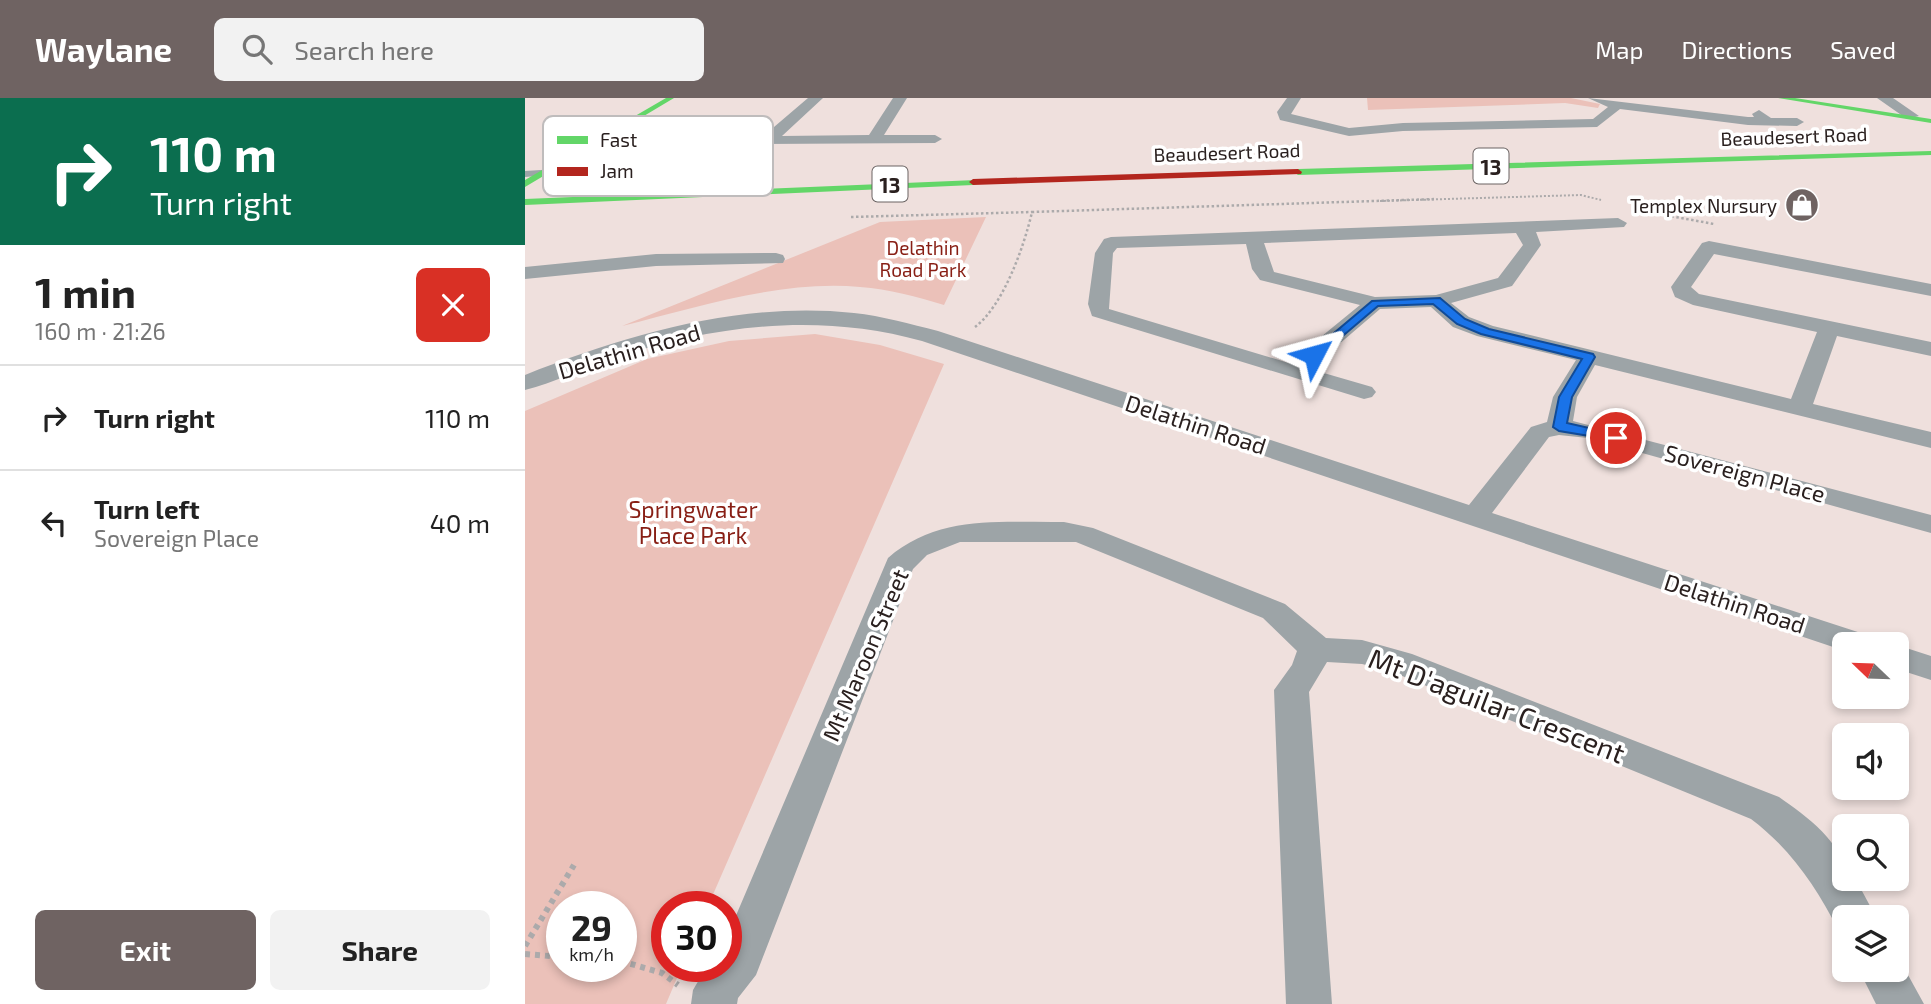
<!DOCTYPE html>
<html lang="en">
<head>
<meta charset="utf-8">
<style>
	body { margin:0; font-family:"Exo 2",sans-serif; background:#f2f2f2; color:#222; height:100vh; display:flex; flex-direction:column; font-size:26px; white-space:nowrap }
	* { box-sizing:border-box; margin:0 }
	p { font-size:23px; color:#767676 }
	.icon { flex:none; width:38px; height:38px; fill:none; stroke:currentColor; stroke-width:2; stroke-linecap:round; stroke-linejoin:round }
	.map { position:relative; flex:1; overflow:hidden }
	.sheet { display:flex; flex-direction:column; background:#fff; width:525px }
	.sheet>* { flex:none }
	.top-card { background:#0b6e4f; color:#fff; overflow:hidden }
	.needle { width:46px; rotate:293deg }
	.fabs { position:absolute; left:1307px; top:534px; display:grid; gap:14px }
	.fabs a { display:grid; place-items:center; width:77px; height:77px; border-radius:10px; background:#fff; box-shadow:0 4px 10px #0003; font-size:35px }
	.speed { position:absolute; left:21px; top:793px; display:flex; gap:14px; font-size:35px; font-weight:700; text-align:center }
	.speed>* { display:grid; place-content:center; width:91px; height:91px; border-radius:50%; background:#fff; box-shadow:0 4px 10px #0003; line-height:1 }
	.speed small { font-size:18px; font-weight:400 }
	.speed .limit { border:10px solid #d22; background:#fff; color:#111 }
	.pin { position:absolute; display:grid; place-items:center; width:60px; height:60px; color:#fff; margin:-30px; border:4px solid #fff; border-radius:50%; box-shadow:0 2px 7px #0007 }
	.me { position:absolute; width:77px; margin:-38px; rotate:51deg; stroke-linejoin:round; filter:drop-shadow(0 0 5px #0008) }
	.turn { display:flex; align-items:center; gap:24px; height:147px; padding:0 35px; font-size:32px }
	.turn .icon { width:91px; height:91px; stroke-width:2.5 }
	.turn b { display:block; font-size:49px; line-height:60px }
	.round { display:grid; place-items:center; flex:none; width:74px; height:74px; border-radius:10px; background:#f2f2f2 }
	.summary { display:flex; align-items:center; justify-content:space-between; height:119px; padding:0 35px }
	h1 { font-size:42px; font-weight:700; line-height:52px }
	.action { display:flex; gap:14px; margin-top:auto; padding:14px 35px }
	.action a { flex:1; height:80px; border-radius:10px; background:#6f6362; color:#fff; font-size:28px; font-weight:700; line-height:80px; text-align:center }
	.action a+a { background:#f2f2f2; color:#222 }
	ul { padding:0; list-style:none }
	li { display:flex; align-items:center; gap:21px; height:105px; padding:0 35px; border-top:2px solid #e0e0e0 }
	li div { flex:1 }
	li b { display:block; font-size:26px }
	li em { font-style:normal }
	header { display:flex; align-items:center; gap:42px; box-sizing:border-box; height:98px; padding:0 35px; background:#6f6362; color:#fff }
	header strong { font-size:33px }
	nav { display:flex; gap:38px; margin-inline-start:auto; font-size:24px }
	.search { width:490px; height:63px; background:#f2f2f2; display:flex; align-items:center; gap:18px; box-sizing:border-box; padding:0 24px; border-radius:10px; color:#767676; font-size:26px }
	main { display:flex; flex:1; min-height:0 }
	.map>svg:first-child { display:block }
</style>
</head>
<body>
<header>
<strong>Waylane</strong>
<div class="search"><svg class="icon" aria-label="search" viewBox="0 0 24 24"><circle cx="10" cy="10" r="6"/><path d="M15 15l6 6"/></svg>Search here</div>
<nav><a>Map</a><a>Directions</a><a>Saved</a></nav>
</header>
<main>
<section class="sheet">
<div class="top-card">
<div class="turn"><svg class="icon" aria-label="right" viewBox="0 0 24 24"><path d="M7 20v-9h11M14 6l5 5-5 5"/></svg><div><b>110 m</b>Turn right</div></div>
</div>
<div class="summary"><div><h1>1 min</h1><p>160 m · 21:26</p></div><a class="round" style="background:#d93025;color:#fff"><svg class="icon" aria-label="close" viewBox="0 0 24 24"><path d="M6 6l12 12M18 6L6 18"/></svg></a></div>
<ul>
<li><svg class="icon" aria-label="right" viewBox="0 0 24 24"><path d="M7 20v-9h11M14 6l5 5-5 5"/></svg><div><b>Turn right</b></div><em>110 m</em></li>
<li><svg class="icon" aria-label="left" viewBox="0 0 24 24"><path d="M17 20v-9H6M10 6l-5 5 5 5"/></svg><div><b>Turn left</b><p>Sovereign Place</p></div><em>40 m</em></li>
</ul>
<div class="action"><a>Exit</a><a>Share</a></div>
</section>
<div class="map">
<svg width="1406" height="906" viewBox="0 0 1406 906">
	<rect width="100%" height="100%" fill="#efe0dd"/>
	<path fill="#ebc1b9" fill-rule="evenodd" d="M842,0H1046L1075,6L1073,10L1040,5L843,12Z
		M461,119L419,207C392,199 364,191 335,189C256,182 173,209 97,228L355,124Z
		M290,236L355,247L419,266L183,808H142V868H157L141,906H0V313L122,261L204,243ZM96,808V868H37V808Z"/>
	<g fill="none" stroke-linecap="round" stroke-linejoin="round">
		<path stroke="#acaaab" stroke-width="2" stroke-dasharray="2 2" stroke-linecap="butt" d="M855,103L1056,97L1076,102"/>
		<path stroke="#acaaab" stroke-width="2.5" stroke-dasharray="2.5 2.5" stroke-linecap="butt" d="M1112,112L1189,126
			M326,119L507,114
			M450,229C478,208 499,149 507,114L911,101"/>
		<path stroke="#acaaab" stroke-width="6" stroke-dasharray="5 5" stroke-linecap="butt" d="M0,848L49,767
			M0,856L37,859
			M96,863L137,875L153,887"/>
		<path fill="#9da4a7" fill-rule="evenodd" d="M47,70L50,71V75L0,79V73Z"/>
		<path fill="#9da4a7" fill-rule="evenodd" d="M283,0H298L257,38L344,37L368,0H382L359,37H410L417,41L410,45L236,46V40Z
			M762,0H776L766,16L824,30L878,25L1068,21L1083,9L1063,0L1223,19H1229L1227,16L1234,12L1246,20H1272L1279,24L1272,28L1223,27L1095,11L1072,29L878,33L824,38L755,22L752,14Z
			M1352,0H1368L1394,18L1382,21Z
			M1093,120L1102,125L1099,129L1011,134L1016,147L987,188L926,205L944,219L968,228L1266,301L1292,234L1168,207L1150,199L1146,189L1177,145L1184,143L1406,186V198L1189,156L1166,189L1174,196L1406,244V258L1312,238L1288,306L1406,334V350L1070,267L1052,299L1048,323L1406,417V435L1063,340L1034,337L1024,339L967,415L1345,538L1350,546H1320V553L397,243C293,214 188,227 86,261C57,270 29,285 0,292V277C103,236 217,203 329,215C357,218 385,226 413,233L944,407L1006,329L1022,324L1028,299L1051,262L952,238L928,229L906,209L855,211L785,271L847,289L851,294L847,299L839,301L567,218L563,206L570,155L579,141L586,139ZM991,135L998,147L973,180L911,197L850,199L749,174L739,145ZM721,146L727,171L735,182L835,207L764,265L584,211L588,155L592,150Z
			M251,155L258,157L260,161L258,165L131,168L0,181V169L131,156Z
			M539,424L568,430L760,506L801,540L837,542L887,556L1254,699C1281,718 1320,745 1320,780H1330L1351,819H1320V835L1314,833C1291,789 1266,751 1226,721L865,573L837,566L802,564L784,594L807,906H761L749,592L767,567L772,553L738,520L551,444H435L402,457L388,471L231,877L213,900L212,906H166L168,892L182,868H201V841L363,460C414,416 476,425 539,424Z
			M1372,547L1406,558V582L1372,571Z
			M1372,857L1399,906H1351L1334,872H1372Z"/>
		<path fill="#63d668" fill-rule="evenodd" d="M141,0H149L0,89V82Z
			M1253,0H1270L1406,21V25Z
			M1406,53V57L773,77L769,74L773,71Z
			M451,82V86L448,87L0,107V101Z"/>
		<path fill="#b3261e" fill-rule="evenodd" d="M773,71L777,74L776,76L448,87L444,84L448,81Z"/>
	</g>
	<path fill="#1a73e8" stroke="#114b97" stroke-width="2" d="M915,200L940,221L964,231L1068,256L1070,259L1047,299L1042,325L1095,337V343L1034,333L1028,329L1034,299L1057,261L956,236L932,226L908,206L853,208L793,259L783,257L847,203Z"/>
	<defs>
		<g id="shop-disc" transform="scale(1.75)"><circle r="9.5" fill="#6f6362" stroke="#fff"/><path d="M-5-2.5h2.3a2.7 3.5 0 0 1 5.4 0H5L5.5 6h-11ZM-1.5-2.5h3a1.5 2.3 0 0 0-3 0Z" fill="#fff"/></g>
	</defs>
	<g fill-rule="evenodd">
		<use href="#shop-disc" x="1277" y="107"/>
	</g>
	<g text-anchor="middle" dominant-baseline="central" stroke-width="7" stroke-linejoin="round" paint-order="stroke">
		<g font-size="19" fill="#2a201f" stroke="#fff">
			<text transform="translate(1269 38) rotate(-2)">Beaudesert Road</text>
			<text transform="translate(702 54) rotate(-2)">Beaudesert Road</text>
		</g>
		<g font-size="19" fill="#2a201f" stroke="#fff" text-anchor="end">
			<text x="1252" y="107">Templex Nursury</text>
		</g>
		<g font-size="19" fill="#881f15" stroke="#fff">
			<text x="398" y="149">Delathin<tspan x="398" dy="22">Road Park</tspan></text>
		</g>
		<g fill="#fff" stroke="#6a6362" stroke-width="2">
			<rect x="948.5" y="50.5" width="35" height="35" rx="5"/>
			<rect x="347.5" y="68.5" width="35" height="35" rx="5"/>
		</g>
		<g font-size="21" font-weight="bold" fill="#2a201f">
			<text x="966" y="68">13</text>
			<text x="365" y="86">13</text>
		</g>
		<g font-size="23" fill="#2a201f" stroke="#fff">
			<text transform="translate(104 253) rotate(-16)">Delathin Road</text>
			<text transform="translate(671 326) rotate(18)">Delathin Road</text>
			<text transform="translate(1220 375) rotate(15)">Sovereign Place</text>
			<text transform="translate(1210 505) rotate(18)">Delathin Road</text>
			<text transform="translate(340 557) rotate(-67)">Mt Maroon Street</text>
		</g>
		<g font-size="23" fill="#881f15" stroke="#fff">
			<text x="168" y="411">Springwater<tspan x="168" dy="26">Place Park</tspan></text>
		</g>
		<g font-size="28" fill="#2a201f" stroke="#fff">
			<text transform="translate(972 607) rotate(21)">Mt D'aguilar Crescent</text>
		</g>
	</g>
	<rect x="18" y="18" width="230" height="80" rx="10" fill="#fff" stroke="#bfbcbc" stroke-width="2"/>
	<rect x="32" y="38" width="31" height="8" fill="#63d668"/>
	<rect x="32" y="69" width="31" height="9" fill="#b3261e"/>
	<g font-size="19" fill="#2a201f">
		<text x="75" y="49">Fast</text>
		<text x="75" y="80">Jam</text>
	</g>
</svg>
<div class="fabs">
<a><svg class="needle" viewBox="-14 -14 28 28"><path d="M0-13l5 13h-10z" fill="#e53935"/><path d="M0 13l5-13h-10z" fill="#767676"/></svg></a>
<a><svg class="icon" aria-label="sound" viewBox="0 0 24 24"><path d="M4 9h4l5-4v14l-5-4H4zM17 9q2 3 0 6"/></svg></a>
<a><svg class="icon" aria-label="search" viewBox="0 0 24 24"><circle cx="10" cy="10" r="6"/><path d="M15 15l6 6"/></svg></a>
<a><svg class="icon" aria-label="layers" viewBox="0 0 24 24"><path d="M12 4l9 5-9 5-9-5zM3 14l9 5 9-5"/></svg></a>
</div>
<div class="speed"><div>29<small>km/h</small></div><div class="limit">30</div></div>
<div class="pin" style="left:1091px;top:340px;background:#d93025"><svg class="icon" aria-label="arrive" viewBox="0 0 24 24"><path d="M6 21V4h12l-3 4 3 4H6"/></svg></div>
<svg class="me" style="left:789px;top:257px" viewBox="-20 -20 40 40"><path d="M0-17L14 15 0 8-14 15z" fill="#1a73e8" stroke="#fff" stroke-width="4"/></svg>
</div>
</main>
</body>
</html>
